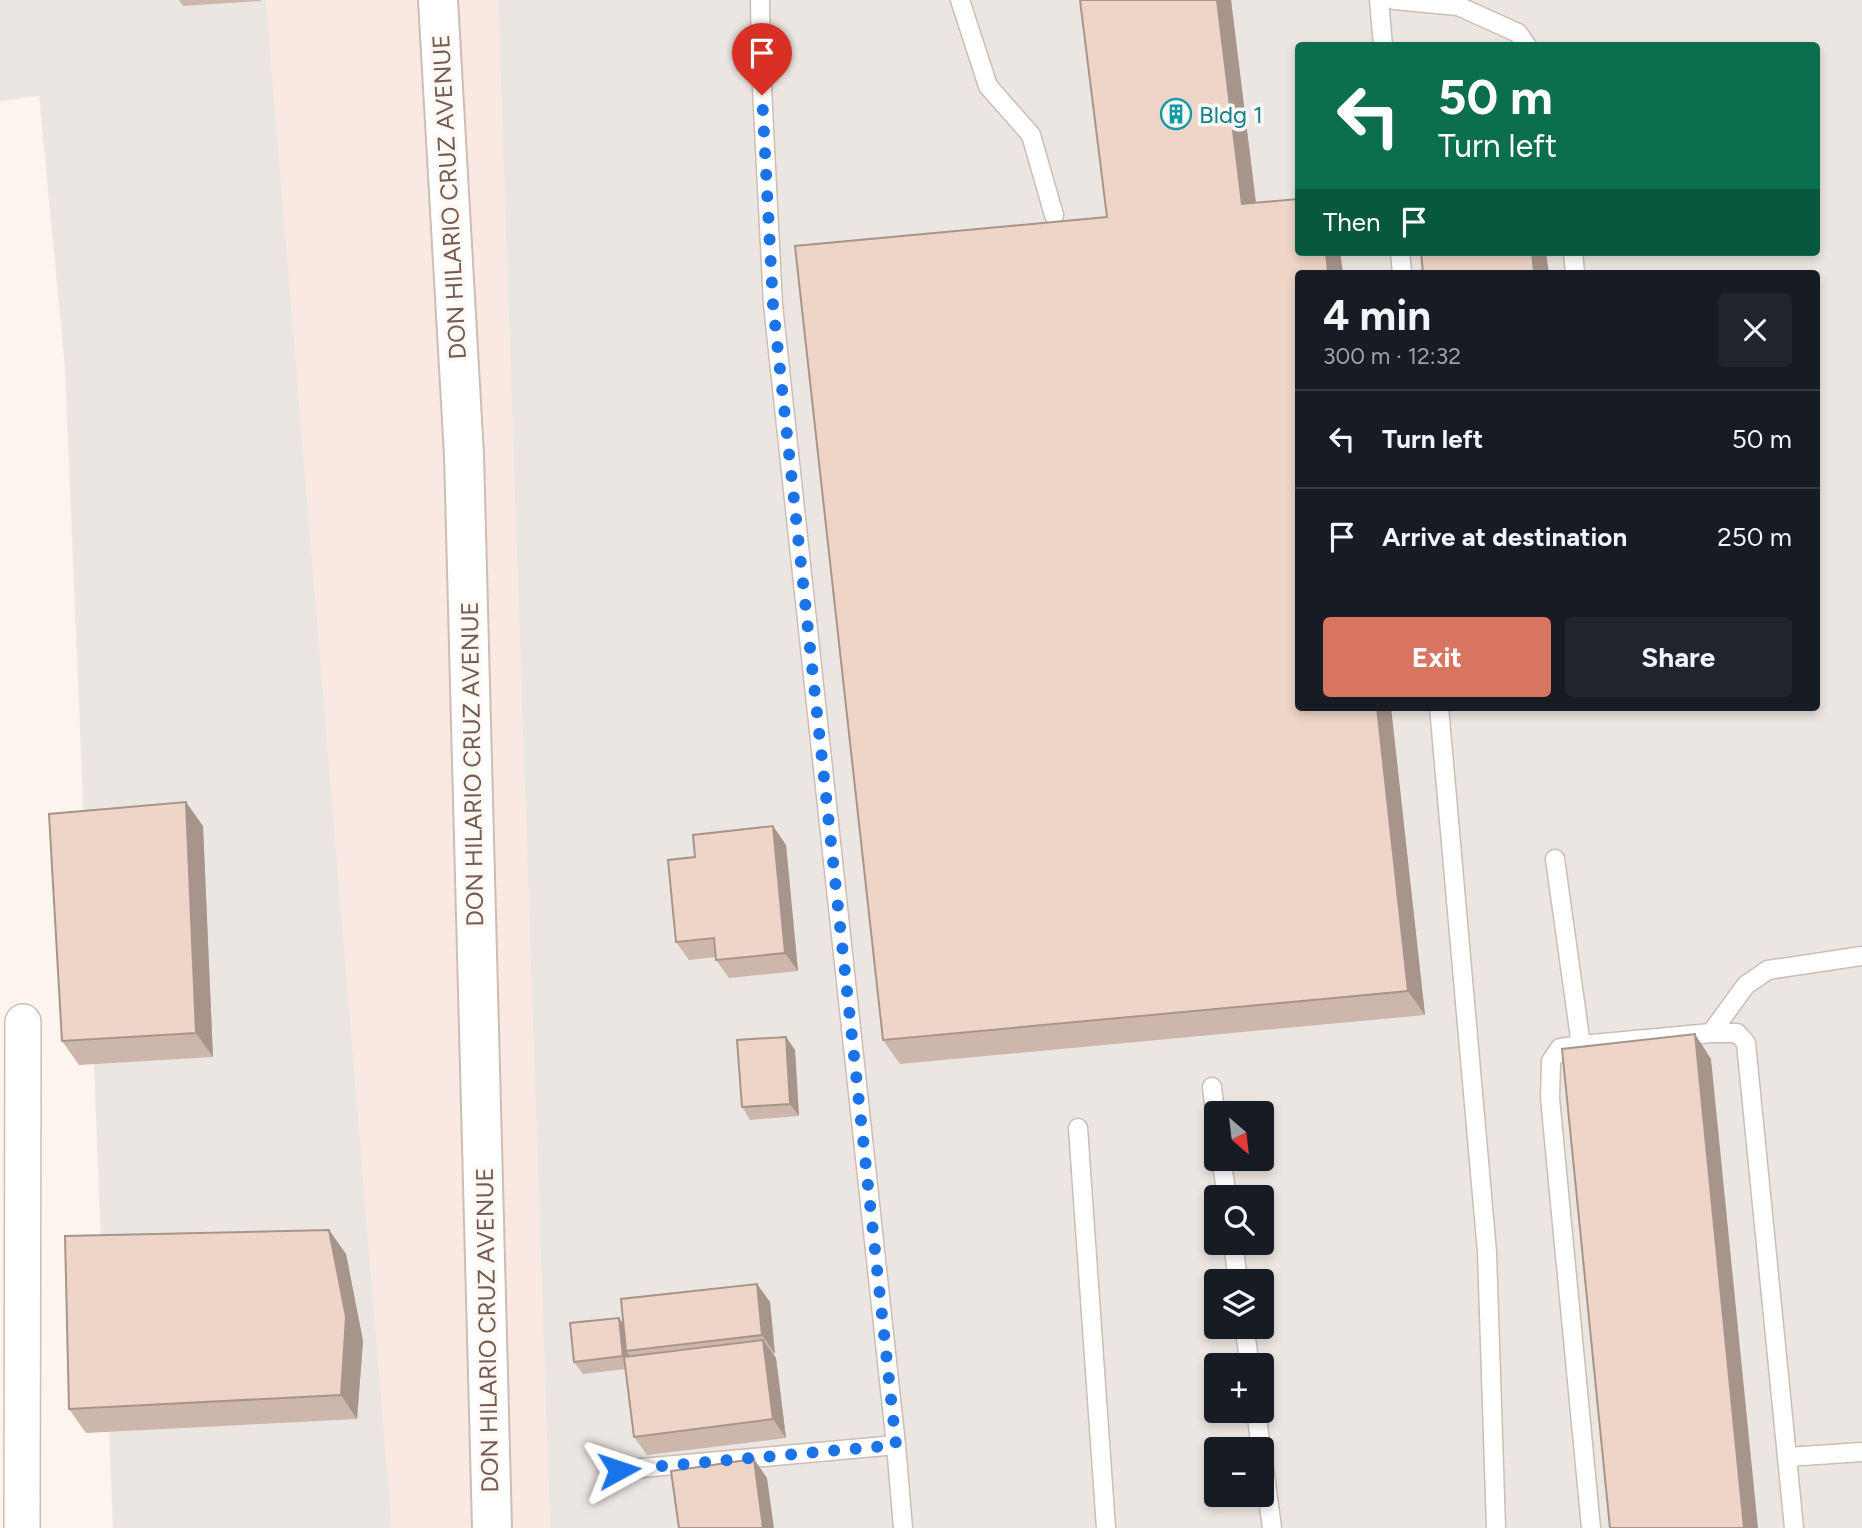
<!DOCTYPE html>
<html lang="en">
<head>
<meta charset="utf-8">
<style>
	body { margin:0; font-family:Figtree,sans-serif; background:#20242c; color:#f1f3f6; height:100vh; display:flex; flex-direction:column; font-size:26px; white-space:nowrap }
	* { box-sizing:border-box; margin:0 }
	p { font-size:23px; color:#9ea1a6 }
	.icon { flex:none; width:38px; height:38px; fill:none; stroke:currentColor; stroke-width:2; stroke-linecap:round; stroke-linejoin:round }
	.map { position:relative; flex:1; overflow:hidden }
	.details { position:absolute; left:1295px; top:270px; width:525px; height:441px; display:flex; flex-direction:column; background:#171b24; border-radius:7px; box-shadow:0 4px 10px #0003 }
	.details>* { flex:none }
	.guide { position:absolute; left:1295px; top:42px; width:525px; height:214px; border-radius:7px; box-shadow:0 4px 10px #0003; background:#0b6e4f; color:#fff; overflow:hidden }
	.needle { width:46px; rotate:152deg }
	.buttons { position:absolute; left:1204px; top:1101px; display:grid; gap:14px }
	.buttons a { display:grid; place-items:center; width:70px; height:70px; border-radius:7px; background:#171b24; box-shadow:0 4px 10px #0003; font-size:35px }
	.pin { position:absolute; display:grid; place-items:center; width:60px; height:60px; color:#fff; margin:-72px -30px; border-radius:50% 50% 50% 0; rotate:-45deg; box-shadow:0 0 7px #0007 }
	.pin .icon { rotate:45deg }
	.me { position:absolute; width:77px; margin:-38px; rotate:85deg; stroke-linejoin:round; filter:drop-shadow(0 0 5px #0008) }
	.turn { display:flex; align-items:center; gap:24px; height:147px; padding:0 28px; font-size:32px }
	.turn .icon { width:91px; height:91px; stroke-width:2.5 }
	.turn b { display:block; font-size:49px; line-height:60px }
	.then { display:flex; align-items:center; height:66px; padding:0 28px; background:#0003; gap:14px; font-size:26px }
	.round { display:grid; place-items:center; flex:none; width:74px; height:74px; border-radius:7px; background:#20242c }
	.summary { display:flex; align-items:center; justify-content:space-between; height:119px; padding:0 28px }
	h1 { font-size:42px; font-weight:700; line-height:52px }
	.action { display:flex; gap:14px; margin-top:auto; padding:14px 28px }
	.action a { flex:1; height:80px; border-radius:7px; background:#d77561; color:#fff; font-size:28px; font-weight:700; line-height:80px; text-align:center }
	.action a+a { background:#20242c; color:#f1f3f6 }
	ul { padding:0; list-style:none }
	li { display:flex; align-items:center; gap:21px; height:98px; padding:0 28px; border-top:2px solid #363941 }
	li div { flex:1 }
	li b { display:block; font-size:26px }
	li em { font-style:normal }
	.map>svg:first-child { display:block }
</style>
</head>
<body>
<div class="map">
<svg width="1862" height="1528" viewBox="0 0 1862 1528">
	<rect width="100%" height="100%" fill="#fbf5ee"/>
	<path fill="#fae9e3" d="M266,0H498L550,1528H392Z"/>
	<path fill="#ece6e2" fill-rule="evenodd" d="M0,0H266L392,1528H113L65,367L39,96L0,101Z
		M498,0H1862V1528H550ZM1298,46H1816V252H1298ZM1298,273H1816V707H1298ZM1216,1113H1262V1158H1216ZM1216,1197H1262V1242H1216ZM1216,1281H1262V1326H1216ZM1216,1365H1262V1410H1216ZM1216,1449H1262V1494H1216Z"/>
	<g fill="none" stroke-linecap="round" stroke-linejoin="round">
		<g stroke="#cdbdb4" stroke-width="21">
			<path id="service" d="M760,0L761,69L773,305L896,1445L903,1528
				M960,0L988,86L1031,135L1054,215
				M1379,0L1383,46
				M1394,0L1458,6L1518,33L1527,46
				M1400,252L1402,273
				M1573,252L1575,273
				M1439,707L1487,1252L1496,1528
				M1555,859L1581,1045
				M1711,1033L1746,985L1768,970L1862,956
				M1212,1087L1216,1120
				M1078,1128L1106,1528
				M1221,1158L1227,1197
				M1233,1242L1238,1281
				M1244,1326L1250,1365
				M1256,1410L1261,1449
				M1262,1453L1272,1528
				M1787,1457L1862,1452
				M619,1470L896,1445
				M1591,1528L1550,1098L1551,1061L1560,1048L1581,1045L1711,1033H1737L1746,1043L1794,1528"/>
		</g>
		<g stroke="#cdbdb4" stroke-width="38">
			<path id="minor" d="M22,1528L23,1022"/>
		</g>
		<g stroke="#cdbdb4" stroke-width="42">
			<path id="tertiary" d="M438,0L464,455L492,1528"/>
		</g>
		<use href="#service" stroke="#fff" stroke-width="18"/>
		<use href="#minor" stroke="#fff" stroke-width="35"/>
		<use href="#tertiary" stroke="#fff" stroke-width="38"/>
	</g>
	<path fill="#cdb7ac" d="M179,0H261V1L183,6Z
		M1231,0L1256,203L1298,252H1340L1425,1015L900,1064L883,1040Z
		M203,826L213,1057L79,1065L62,1041Z
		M773,826L786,845L798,971L729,978L716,960V957L689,960L676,942L695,857Z
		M786,1037L795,1050L799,1116L750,1120L742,1107Z
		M329,1230L346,1254L363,1341L357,1419L86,1433L69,1409Z
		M757,1284L770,1302L775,1354H773L776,1358L786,1438L647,1455L634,1437L626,1369L583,1374L574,1362L623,1324Z"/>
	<path fill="#a7958c" d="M1217,0H1231L1259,228L1242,204Z
		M1326,252H1340L1343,273H1328Z
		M1532,252H1546L1549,273H1534Z
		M1377,707H1391L1425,1015L1408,991Z
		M186,802L203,826L213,1057L196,1033Z
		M773,826L786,845L798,971L785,953Z
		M1695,1034L1711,1059L1758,1528H1744Z
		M786,1037L795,1050L799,1116L790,1104Z
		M329,1230L346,1254L363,1341L357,1419L341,1395Z
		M757,1284L770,1302L775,1354L762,1335Z
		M619,1318L628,1330L626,1351L631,1357L632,1368L623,1356Z
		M763,1340L776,1358L786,1438L773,1419Z
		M754,1459L767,1478L774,1528H763Z"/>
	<path fill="#eed5c8" stroke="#a7958c" stroke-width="2" d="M1080,0H1217L1242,204L1298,199V252H1326L1328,273H1298V707H1377L1408,991L883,1040L795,246L1107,217Z
		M1421,252H1532L1534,273H1423Z
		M186,802L196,1033L62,1041L49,814Z
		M773,826L785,953L716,960L714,938L676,942L668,860L695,857L693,835Z
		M1695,1034L1744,1528H1610L1562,1049Z
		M786,1037L790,1104L742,1107L737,1040Z
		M329,1230L346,1317L341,1395L69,1409L65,1236Z
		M757,1284L762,1335L626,1351L621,1299Z
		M619,1318L623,1356L574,1362L570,1323Z
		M763,1340L773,1419L634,1437L624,1357Z
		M754,1459L763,1528H679L671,1471Z"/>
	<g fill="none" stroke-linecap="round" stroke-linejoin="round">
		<path stroke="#1a73e8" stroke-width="12" stroke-dasharray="0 21.6" d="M619,1470L896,1445L773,305L762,95"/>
	</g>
	<defs>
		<g id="building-ring" transform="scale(1.575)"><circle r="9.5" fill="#fef9f4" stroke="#0f9aa8" stroke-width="1.5"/><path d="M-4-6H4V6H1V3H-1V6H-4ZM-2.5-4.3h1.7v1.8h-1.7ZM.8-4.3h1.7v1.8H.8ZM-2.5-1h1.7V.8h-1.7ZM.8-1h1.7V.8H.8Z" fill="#0f9aa8"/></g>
	</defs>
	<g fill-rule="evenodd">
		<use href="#building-ring" x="1176" y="114"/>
	</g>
	<g text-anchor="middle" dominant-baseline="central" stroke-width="7" stroke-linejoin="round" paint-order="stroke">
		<g font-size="24" fill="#0d838f" stroke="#fef9f4" text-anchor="start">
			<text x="1199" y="114">Bldg 1</text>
		</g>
		<g font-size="24" fill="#755c52" stroke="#fef9f4">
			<text transform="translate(449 197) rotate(-93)">DON HILARIO CRUZ AVENUE</text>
			<text transform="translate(472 764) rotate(-91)">DON HILARIO CRUZ AVENUE</text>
			<text transform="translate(487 1330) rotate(-91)">DON HILARIO CRUZ AVENUE</text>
		</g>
	</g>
</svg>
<div class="buttons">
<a><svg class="needle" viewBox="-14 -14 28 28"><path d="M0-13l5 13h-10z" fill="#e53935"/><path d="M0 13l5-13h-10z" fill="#9ea1a6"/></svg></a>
<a><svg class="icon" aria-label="search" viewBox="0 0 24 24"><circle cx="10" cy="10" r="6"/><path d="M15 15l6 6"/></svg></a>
<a><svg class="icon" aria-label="layers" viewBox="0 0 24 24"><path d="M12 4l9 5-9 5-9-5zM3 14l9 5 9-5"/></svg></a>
<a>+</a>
<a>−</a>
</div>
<div class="pin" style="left:762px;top:95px;background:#d93025"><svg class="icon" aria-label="arrive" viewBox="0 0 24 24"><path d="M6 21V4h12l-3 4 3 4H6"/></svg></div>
<svg class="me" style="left:619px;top:1470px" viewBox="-20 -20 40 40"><path d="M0-17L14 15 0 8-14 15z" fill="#1a73e8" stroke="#fff" stroke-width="4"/></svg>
<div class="guide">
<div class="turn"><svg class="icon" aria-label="left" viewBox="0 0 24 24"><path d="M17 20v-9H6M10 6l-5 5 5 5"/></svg><div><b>50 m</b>Turn left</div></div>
<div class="then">Then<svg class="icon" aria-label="arrive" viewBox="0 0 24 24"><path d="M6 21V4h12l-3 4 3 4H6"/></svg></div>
</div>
<section class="details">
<div class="summary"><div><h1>4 min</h1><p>300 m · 12:32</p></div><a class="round"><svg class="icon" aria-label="close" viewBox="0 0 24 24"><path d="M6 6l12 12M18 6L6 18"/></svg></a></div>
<ul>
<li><svg class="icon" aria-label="left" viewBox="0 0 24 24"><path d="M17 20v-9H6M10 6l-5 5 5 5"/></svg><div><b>Turn left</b></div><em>50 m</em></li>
<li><svg class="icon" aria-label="arrive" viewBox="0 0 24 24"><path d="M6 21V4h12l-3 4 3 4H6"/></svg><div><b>Arrive at destination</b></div><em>250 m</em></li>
</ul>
<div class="action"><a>Exit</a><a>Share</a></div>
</section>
</div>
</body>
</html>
